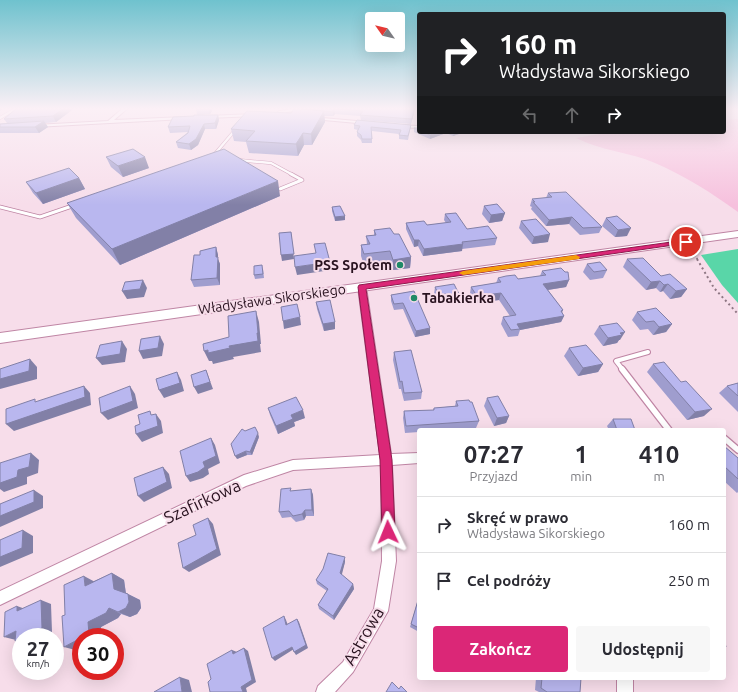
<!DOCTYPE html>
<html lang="pl">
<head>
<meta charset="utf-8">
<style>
	body { margin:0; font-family:Ubuntu,sans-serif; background:#f7f7f7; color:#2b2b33; height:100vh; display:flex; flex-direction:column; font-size:15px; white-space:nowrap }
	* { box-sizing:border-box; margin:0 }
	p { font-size:13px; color:#7c7c81 }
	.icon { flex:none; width:22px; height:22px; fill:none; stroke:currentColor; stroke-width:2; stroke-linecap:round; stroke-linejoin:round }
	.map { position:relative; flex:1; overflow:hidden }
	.sheet { position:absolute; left:417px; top:428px; width:309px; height:252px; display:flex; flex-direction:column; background:#fff; border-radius:4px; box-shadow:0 4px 16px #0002 }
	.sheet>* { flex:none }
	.banner { position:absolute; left:417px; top:12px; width:309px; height:122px; border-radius:4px; box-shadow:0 4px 16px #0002; background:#202124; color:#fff; overflow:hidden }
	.needle { width:26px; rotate:304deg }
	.controls { position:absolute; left:365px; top:12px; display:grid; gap:8px }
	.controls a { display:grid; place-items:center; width:40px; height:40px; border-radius:4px; background:#fff; box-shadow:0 4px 16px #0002; font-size:20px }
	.speed { position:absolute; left:12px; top:628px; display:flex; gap:8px; font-size:20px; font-weight:700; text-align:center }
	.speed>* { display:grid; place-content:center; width:52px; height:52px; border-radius:50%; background:#fff; box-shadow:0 4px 16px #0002; line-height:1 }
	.speed small { font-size:10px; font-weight:400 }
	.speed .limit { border:6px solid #d22; background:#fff; color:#111 }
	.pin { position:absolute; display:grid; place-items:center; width:34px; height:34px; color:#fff; margin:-17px; border:2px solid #fff; border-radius:50%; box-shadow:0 1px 4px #0007 }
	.me { position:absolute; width:44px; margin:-22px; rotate:358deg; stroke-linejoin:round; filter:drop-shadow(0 0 3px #0008) }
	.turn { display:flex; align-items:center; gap:14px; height:84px; padding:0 16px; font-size:18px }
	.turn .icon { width:52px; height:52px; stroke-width:2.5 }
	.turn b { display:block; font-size:28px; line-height:34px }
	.lanes { display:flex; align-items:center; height:38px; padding:0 16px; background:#0003; justify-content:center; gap:20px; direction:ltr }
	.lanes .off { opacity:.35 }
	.eta { display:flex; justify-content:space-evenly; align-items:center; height:68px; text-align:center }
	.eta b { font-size:24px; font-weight:700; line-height:28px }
	.cta { display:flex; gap:8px; margin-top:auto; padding:8px 16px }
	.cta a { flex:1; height:46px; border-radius:4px; background:#db2777; color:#fff; font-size:16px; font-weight:700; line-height:46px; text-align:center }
	.cta a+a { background:#f7f7f7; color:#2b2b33 }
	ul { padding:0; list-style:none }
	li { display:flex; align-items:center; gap:12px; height:56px; padding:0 16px; border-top:1px solid #e1e1e2 }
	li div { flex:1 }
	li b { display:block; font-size:15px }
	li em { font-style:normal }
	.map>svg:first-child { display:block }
</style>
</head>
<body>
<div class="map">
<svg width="738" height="692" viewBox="0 0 738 692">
	<rect width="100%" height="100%" fill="#f7ddea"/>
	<path fill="#f6c0dd" d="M738,119V212C712,193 685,176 655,163C630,152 601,151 576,138L611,132H724V120Z"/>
	<path fill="#59d6a8" d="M738,249V303L722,285L701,255Z"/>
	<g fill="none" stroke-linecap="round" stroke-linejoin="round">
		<g stroke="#bf85a4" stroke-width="3.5">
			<path id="lane-far3" d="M0,118L17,108
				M214,155L236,129
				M238,160L271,163L293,175"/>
		</g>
		<g stroke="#bf85a4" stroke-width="4.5">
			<path id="lane-far2" d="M280,189L302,180L291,174
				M0,207L40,217L75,205"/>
		</g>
		<g stroke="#bf85a4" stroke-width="6">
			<path id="lane-far1" d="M623,370L616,361L648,352"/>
		</g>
		<g stroke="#bf85a4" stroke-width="8">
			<path id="lane" d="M622,369L669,430
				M724,438L738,450"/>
		</g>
		<g stroke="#bf85a4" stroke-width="2">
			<path id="street" d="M123,108H128L114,120L184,117L186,118L184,119L35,127L33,126L35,125L108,121Z
				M300,108H311L282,113L277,116L275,115L279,111Z
				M254,114L256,116L207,118L205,117L207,116Z
				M311,117L368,122L370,123L368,124L313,119Z
				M397,125L419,126V128L399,127L397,126Z
				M362,284L366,287L391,454L419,453V463L392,465L396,561L388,611L353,672L335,692H316L318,686L343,662L374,609L382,561L381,465L293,470L246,486L0,605V591L244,475L293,460L380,455L358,287Z
				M617,678H633V692H617Z"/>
		</g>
		<g stroke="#bf85a4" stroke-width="2">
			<path id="secondary" d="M738,231V237L0,343V333Z"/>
		</g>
		<path stroke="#8e7683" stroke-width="1.5" stroke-dasharray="1.5 2" stroke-linecap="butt" d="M691,249L698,260"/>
		<path stroke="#8e7683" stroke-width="2" stroke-dasharray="2 3" stroke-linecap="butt" d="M697,259L714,288L738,314"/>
		<use href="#lane-far3" stroke="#fff" stroke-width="2.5"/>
		<use href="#lane-far2" stroke="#fff" stroke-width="3"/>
		<use href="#lane-far1" stroke="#fff" stroke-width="4"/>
		<use href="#lane" stroke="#fff" stroke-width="5.5"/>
		<use href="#street" fill="#fff" fill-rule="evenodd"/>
		<use href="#secondary" fill="#fff" fill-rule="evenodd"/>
	</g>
	<path fill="#9f9dce" d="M17,108H70L72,110L56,122L45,123L48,127L39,133H0V124L7,123L4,119Z
		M196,108H211L212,111L210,114L199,115H218L219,120L216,129H205L198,145L191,150L178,148L176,142L188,132L170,133L168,127L197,115Z
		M301,109H415L411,124L361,120L360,116L335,114L333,116H324L325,122L312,145H304L298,156L249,153L246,142L234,141L231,129L291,113Z
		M354,125H411L408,140L399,139V134L372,131V143H362L361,140L357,136V132L358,130L354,129Z
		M414,128H419V132H465L453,136L446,133L430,139L414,132Z
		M106,157L149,168L123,177L111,167Z
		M79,178L85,189L43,204L33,193L26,182Z
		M548,193L602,227L599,233L580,235L569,224L546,226L531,209L532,207L530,206L532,199L546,198Z
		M280,196L120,265L76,218L67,203Z
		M484,206L505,213L502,221L489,223L482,214Z
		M332,207L345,220L335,221L332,211Z
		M445,214L467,229L497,238L495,245L462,249V251L423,256L418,246L414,247L406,229V223L427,225L446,223L444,220Z
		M606,218L627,236L615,237L602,226Z
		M521,221L548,242L532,244L519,228Z
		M374,230L394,234L411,257L410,268L393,270L389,262L364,265L361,256V245L367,244L366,236L374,235Z
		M216,247L218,255V259L220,264V285L194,287L191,280L200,255Z
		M627,259L687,289L681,297L670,299L663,291L660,292L656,288L646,290L623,267Z
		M587,264L607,270L603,278L590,280L583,272Z
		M263,269L264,278L255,279L254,275Z
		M542,271L569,280L566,287L548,290L563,310L562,312L564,316L561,322L520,330L518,336L508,337L501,324L503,317L510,316L499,300L475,303L470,293L471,287L496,283L498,278L518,279L540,276Z
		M435,287L458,301L445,303V301L438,302L434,294Z
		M414,291L430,334L415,337L403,309L394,310L391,301V295Z
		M316,302L335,322V329L324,331L317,309Z
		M637,312L672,324L666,332L653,335L648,329L640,330L632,320Z
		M599,326L620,340H619L617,343L603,346L594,334Z
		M569,348L603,364L598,372L578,376L564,356Z
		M394,352L422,392L421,399L404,401L401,389H399L393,360Z
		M653,364L681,382L704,416L687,420L647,372Z
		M738,383V412L719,393L727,386Z
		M487,398L509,416L506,423L494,426L484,406Z
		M456,401L479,421L476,428L448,430H419V432L405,433L403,418L404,411L433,410L434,408L455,406Z
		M268,408L305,418L294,422L295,426L278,434L270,415Z
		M613,419L635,430H609L607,426Z
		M259,437L252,455H247L237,459Z
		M724,446L738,458V492L737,493L724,481Z
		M311,489L313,495L314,516H306L304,520L296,522L291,517L282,518L279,512L292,491Z
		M345,562L341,575L353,584L354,589L334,620L319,609L318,605L327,591L317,584L316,580Z
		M112,573L124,580L126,593L140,600L141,608L137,614L130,617L121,614L118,618L101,627L79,651L94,581Z
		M419,596V632L410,627Z
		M536,678H581L580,692H539L535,690Z"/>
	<path fill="#8280a7" d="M0,108H4L0,111Z
		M63,108H70L72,110L56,122L53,116Z
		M208,108H211L212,111L210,114Z
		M414,108H417L415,109L411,124Z
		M334,109L335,114L333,116V112Z
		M324,111L325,122L312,145L311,134Z
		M218,115L219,120L216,129L215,123Z
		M44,121L48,127L39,133L35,127Z
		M204,124L205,129L198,145L191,150L189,144Z
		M439,132H446V133L430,139V135Z
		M455,132H465L453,136L454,133Z
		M303,133L304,145L298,156L296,144Z
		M145,157L149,168L123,177L118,166Z
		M79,178L85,189L43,204L36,193Z
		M278,181L280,196L120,265L112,249Z
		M505,213L502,221L489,223L491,215Z
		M345,216V220L335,221V217Z
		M572,217L569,224L546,226L549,220Z
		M631,228L627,236L615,237L618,230Z
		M291,232L294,259L282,261L281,255Z
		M550,234L548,242L532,244L534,237Z
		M414,240H419L418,246L414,247Z
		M463,244L462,251L423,256L424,249Z
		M216,247L218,255V259L220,264V285L217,278L216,257Z
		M411,257L410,268L393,270V260Z
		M330,262L331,270L297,275L295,267Z
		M143,280L147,288L144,297L127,299L122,291Z
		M569,280L566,287L541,291L543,284Z
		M660,281L656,288L646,290L651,282Z
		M668,284L663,291L660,292L664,285Z
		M687,289L681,297L670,299L676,291Z
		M501,293L499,300L475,303L477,296Z
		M446,294L445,301L438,302L439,295Z
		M459,294L458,301L445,303L447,296Z
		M563,310L560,316H564L561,322L520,330V329L517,324Z
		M256,311L259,322L261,344H260L261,352L233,357L234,359L213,364L212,361H209L204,351L229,346L257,333Z
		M300,317L301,325L284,329L283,321Z
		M335,322V329L324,331L323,324Z
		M672,324L666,332L653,335L659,327Z
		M430,328V334L415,337L416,331Z
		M625,332L620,340H619L617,343L603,346L608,338L620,333Z
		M160,336L164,344L162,356L143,359L139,351Z
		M122,341L127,349L125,362L102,365L96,358Z
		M30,359L37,367V379L0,389V379Z
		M603,364L598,372L578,376L583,368Z
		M206,370L213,389L198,394L194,387Z
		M177,372L181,380L184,391L164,398L159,390Z
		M84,386L90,393L91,405L14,431L6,424Z
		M130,386L135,394L138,408L108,420L101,413Z
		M712,409L704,416L687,420L695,412Z
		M303,410L305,418L294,422L295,426L278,434L276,426L291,415Z
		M156,414L161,421L163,433L142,442L136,434Z
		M509,416L506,423L494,426L497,418Z
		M258,433L259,437L252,455L250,452Z
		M211,438L215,445L220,463L208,469L209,474L203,478L190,482L186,476Z
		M246,451L247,455L237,459L235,456Z
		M31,453L39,460L38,473L27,477V484L4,492L0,489V483L18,470Z
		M163,467L169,474L172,488L144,502L138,496Z
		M311,489L313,495L314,516L312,510Z
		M34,490L43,496V508L0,527V516Z
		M305,510L306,516L304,520L302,514Z
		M208,518L213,524L221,555L189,572L183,568Z
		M23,530L33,536V553L0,567V557Z
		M345,557V562L341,578L340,573Z
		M112,573L124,580L126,595L114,589Z
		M84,576L97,583L85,586Z
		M353,584L354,589L334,620L333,616Z
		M128,594L140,600L141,608L137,614L130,617L118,612Z
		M41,600L51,604L52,632L42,637H24Z
		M17,606L28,610L17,611Z
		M109,608L121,614L118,618L101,627L102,637H83L88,622Z
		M284,616L286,620L289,628L286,625Z
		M297,619L299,622L308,648L296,655L294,652Z
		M16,631V640L4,637Z
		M81,638V650L79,651L64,647Z
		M21,639V643L15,641Z
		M292,647L294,649L275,661L272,658Z
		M244,648L248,651L256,682L246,688L247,692H243L241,687Z
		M232,650L237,652L233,654Z
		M180,677L189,680L192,692H182Z"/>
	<path fill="#b9b7ef" stroke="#8280a7" d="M17,108H64L53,116L4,119Z
		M295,108L324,111L311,134L303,133L296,144L246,141L255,131L231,129L247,111L291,113Z
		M302,108H414L412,119L360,115L363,111L334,109L333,112L324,111L301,109Z
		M194,115H218L215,123L204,124L196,139L189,144L176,142L188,133L190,126L168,127L173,117L194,116Z
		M357,120L411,125L408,136L399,135L401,130L371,127L372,139H362L361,135L357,132L360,126L354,125Z
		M44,121L35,127H0V124Z
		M414,128H419V130Z
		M423,132H439L430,135Z
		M133,149L145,157L118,166L106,157Z
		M224,149L278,181L112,249L67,203Z
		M69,168L79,178L36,193L26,182Z
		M566,192L602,227L583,228L572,217L549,220L533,202H535L532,199L552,197L548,193Z
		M497,204L505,213L491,215L484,206Z
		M340,206L345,216L335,217L332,207Z
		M456,213L467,229L488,226L497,238L462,242L463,244L424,249L419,240H414L406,223L424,221L427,225L451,222L445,214Z
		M617,216L631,228L618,230L606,218Z
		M536,219L550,234L534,237L521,221Z
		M390,228L394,234H399L411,257L393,260L390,251L364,254L361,245L370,244L366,236L376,235L374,230Z
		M291,232L294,254L281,255L279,233Z
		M325,243L330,262L295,267L294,256L316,253L314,244Z
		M216,247V257H218L217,278L191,280L194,255H200V251Z
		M643,258L661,276L670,274L687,289L676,291L668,284L664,285L660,281L651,282L627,259Z
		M600,262L607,270L594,272L587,264Z
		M262,265L263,274L254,275V266Z
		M561,268L565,272H568L569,280L543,284L563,310L561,311L564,316L517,324L520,329L511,330L503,317L516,315L501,293L477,296L471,287L501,282L498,278L506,276L515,275L518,279L546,275L542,271Z
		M143,280L140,289L122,291L125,282Z
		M454,284L459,294L447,296L446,294L439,295L435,287Z
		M414,291L430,328L416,331L403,303L394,304L391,295Z
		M330,300L335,322L323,324L316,302Z
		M297,304L300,317L283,321L281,307Z
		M656,308L672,324L659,327L654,321L646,322L637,312Z
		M256,311L258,333H257L258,341L229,346L230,348L208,353V350L204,351L203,344L229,337L228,316Z
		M617,323L625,332L620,333L622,335L608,338L599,326Z
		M160,336L158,348L139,351L141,339Z
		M122,341L120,354L96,358L100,345Z
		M586,345L603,364L583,368L569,348Z
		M411,350L422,392L404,393L402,381L400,382L394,352Z
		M30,359L29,371L0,379V369Z
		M664,362L681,382L686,381L712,409L695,412L653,364Z
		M206,370L210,382L194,387L191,375Z
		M177,372L180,383L159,390L156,379Z
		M738,383V396L727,386Z
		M84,386L85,397L6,424V409L35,399V402Z
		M130,386L133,401L101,413L99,398Z
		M498,396L509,416L497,418L487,398Z
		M296,397L303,410L291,415L293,419L276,426L268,408Z
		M469,400L470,402H472L479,421L406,426L404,411L434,410V408L458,406L456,401Z
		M150,411L151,415L156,414L158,426L136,434L135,426L140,424L138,415Z
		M613,419H631L635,430H617Z
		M255,427L258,433L250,452L246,451L235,456L231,444L242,429L245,431Z
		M211,438L216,456L203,462L205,467L198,472L186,476L180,451Z
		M724,446L738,458V479L724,466Z
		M31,453L29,467L18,470L17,477L0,483V463Z
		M163,467L167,482L138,496L134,478Z
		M291,488L290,491L311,489L312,510H305L302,514L293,516L289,511L279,512L281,489Z
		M34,490V502L0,516V504Z
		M208,518L217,549L183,568L178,543L196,535L193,525Z
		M23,530L22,548L0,557V540Z
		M328,553L345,557L340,573L353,584L333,616L318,605L328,589L316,580L323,569Z
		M112,573L114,589L128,594L129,602L126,608L118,612L109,608L106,613L88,622L89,634L83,637H81V638L64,647L62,616L65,615L64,585L84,576L85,586Z
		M419,597V628L411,624Z
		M41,600L42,628L24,637H21V639L15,641L16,631L4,637L5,612L17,606V611Z
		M284,616L286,625L297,619L306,645L294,652L292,647L272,658L263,628Z
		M724,639L726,647H724Z
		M244,648L252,680L241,687L243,692H210L208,682L211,679L207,664L232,650L233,654Z
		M180,677L182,692H154Z
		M542,678H581L580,692H547L541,688Z
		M392,682L399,689L401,686L407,692H386Z"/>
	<linearGradient id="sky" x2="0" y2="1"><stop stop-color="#6fc2ce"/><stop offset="0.53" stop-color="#fbf0f6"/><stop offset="1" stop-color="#fbf0f6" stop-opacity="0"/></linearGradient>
	<rect width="738" height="205" fill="url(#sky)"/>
	<path fill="#db2777" stroke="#8e194d" d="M686,240L689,242L688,243L366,289L392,460L395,532L393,536L388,538L384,536L382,532L380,460L358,287L359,285Z"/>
	<path fill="#f59e0b" d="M576,255L580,257L579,259L463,275L459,273L463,271Z"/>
	<g fill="#1f8a67" stroke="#f7ddea" stroke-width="1.5">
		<circle cx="400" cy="265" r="4"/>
		<circle cx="414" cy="298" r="4"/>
	</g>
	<g text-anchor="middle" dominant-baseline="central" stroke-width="4" stroke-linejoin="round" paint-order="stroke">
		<g font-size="14" font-weight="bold" fill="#28121f" stroke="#f7ddea" text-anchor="end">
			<text x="392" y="265">PSS Społem</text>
			<text x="422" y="298" text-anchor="start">Tabakierka</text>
		</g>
		<g font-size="14" fill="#28121f" stroke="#f7ddea">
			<text transform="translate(272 299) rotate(-8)">Władysława Sikorskiego</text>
		</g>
		<g font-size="17" fill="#28121f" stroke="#f7ddea">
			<text transform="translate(202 501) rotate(-25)">Szafirkowa</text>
			<text transform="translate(363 636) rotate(-60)">Astrowa</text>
		</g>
	</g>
</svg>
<div class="controls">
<a><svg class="needle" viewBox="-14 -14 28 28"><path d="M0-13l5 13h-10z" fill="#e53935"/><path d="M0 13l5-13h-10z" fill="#7c7c81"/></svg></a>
</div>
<div class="speed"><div>27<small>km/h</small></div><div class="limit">30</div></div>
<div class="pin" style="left:686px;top:242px;background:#d93025"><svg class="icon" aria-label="arrive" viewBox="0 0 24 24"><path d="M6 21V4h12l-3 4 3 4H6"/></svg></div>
<svg class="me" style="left:388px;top:532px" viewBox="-20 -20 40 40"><path d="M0-17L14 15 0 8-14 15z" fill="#db2777" stroke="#fff" stroke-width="4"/></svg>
<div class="banner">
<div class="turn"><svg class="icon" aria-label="right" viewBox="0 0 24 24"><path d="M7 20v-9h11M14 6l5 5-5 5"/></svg><div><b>160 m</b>Władysława Sikorskiego</div></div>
<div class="lanes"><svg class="icon off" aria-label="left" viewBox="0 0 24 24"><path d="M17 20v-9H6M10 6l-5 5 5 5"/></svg><svg class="icon off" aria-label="ahead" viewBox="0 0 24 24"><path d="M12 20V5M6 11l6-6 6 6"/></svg><svg class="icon" aria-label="right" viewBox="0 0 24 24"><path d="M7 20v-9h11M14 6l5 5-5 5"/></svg></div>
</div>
<section class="sheet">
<div class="eta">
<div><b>07:27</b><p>Przyjazd</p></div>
<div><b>1</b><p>min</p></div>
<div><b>410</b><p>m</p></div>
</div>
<ul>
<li><svg class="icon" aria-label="right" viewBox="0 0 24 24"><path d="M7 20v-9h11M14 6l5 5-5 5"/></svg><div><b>Skręć w prawo</b><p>Władysława Sikorskiego</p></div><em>160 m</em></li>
<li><svg class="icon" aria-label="arrive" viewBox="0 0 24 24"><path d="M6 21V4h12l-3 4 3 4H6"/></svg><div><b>Cel podróży</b></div><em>250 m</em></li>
</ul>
<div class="cta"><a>Zakończ</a><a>Udostępnij</a></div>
</section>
</div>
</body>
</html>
